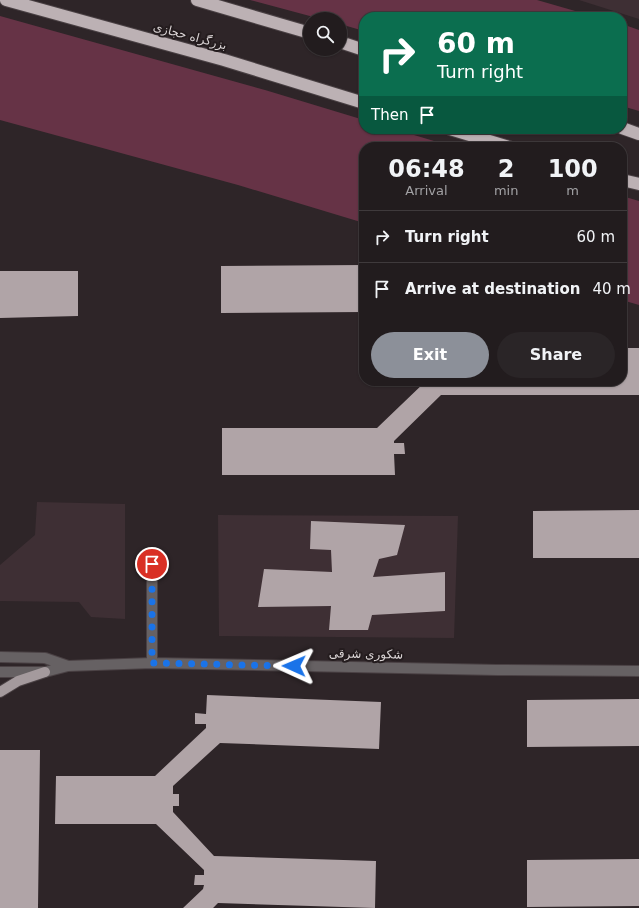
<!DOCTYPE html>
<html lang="en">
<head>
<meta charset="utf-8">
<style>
	body { margin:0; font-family:"DejaVu Sans","Noto Naskh Arabic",sans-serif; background:#2a2527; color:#f1f3f6; height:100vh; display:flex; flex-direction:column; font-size:15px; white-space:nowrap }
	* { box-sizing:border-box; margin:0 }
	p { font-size:13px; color:#a2a1a4 }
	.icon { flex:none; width:22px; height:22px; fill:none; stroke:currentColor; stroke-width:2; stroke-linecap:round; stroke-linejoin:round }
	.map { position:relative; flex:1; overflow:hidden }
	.sheet { position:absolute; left:359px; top:142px; width:268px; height:244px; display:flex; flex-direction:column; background:#221c1e; border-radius:16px; box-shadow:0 1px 3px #0004,0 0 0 1px #3f3a3c }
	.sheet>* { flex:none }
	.guide { position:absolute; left:359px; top:12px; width:268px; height:122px; border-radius:16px; box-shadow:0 1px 3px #0004,0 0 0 1px #3f3a3c; background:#0b6e4f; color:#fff; overflow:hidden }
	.tools { position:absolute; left:303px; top:12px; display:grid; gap:8px }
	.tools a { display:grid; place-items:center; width:44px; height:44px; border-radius:50%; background:#221c1e; box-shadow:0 1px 3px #0004,0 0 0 1px #3f3a3c; font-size:20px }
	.pin { position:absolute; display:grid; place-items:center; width:34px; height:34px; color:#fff; margin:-17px; border:2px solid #fff; border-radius:50%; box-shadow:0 1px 4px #0007 }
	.me { position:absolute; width:44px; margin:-22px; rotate:271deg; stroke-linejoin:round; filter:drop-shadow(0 0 3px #0008) }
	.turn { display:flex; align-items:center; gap:14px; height:84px; padding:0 12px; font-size:18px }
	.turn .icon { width:52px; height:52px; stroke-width:2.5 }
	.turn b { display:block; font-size:28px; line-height:34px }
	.then { display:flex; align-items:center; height:38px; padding:0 12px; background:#0003; gap:8px; font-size:15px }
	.eta { display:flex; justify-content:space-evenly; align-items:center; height:68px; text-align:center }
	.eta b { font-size:24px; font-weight:600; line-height:28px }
	.button { display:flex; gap:8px; margin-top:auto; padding:8px 12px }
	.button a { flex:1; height:46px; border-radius:24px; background:#8c9099; color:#fff; font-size:16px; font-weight:600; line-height:46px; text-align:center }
	.button a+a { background:#2a2527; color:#f1f3f6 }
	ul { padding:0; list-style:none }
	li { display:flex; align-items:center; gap:12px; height:52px; padding:0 12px; border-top:1px solid #3f3a3c }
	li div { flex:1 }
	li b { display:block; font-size:15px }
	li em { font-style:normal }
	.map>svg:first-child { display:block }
</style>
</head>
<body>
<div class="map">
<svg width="639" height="908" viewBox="0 0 639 908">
	<rect width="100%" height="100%" fill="#2e2528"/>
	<path fill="#3e2f34" d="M579,0H639V19Z
		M37,502L125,504V619L91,617L79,602L0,601V565L35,535Z
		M218,515L458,516L454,638L219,636Z"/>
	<path fill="#663346" d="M250,0H537L596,17H364V31L340,24V19H321Z
		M0,16L265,90L364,120V129H394L454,147H364V223L238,185L0,120Z
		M622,24L639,30V111L622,106Z
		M622,196L639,201V305L622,300Z"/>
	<path fill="#b0a4a7" d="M364,265V312L221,313V266Z
		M0,271H78V316L0,318Z
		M622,348H639V395H441L394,441V443H404L405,454H394L395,475H222V428H377L426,381H622Z
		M639,510V558H533V511Z
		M311,521L405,525L397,555L379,559L373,577L445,572V611L372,615L368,630H329L331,606L258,607L264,569L332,572L331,550L310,549Z
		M207,695L381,702L379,749L220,743L173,786V794H179V806H173V812L214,856L376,861L375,908L218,903L213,908H183L203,889L204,885H194L195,875H204V870L156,824H55L56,776H155L206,728V724H195V713L206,714Z
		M639,699V746L527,747V700Z
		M0,750H40L38,908H0Z
		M639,859V906L527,907V860Z"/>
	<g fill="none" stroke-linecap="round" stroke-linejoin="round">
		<g stroke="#4a4144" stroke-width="12">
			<path id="minor" d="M0,657L45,658L68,666
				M152,663V564
				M0,672H45L68,666L152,663L497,670L639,671"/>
		</g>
		<g stroke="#4a4144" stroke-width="12">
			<path id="major" d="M0,692L18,681L45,672"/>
		</g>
		<g stroke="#4a4144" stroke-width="14">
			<path id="highway" d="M6,0L224,60L364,103
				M197,0L310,33
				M340,42L364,50
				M622,128L639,134
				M450,129L509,147
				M622,180L639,184"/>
		</g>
		<use href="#minor" stroke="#666163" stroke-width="10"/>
		<use href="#major" stroke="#a49a9d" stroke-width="10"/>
		<use href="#highway" stroke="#bcb1b4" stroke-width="12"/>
	</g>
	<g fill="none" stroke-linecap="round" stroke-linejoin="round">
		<path stroke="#1a73e8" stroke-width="7" stroke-dasharray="0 12.6" d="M152,564V663L294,666"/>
	</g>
	<g text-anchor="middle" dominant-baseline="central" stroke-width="4" stroke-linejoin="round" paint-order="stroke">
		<g font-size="12" fill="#dbd5d6" stroke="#241c1e">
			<text transform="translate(190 36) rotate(15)">بزرگراه حجازی</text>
			<text transform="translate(366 654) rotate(1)">شکوری شرقی</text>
		</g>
	</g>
</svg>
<div class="tools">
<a><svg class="icon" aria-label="search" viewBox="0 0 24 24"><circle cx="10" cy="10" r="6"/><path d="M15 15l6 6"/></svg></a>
</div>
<div class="pin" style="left:152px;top:564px;background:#d93025"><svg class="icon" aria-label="arrive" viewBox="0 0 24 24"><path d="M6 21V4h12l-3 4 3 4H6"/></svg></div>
<svg class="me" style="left:294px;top:666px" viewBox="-20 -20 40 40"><path d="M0-17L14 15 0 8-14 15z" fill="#1a73e8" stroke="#fff" stroke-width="4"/></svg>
<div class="guide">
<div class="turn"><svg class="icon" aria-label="right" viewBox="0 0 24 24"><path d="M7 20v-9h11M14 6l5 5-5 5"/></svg><div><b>60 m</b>Turn right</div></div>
<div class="then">Then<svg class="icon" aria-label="arrive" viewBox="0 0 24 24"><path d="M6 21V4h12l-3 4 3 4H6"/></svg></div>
</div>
<section class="sheet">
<div class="eta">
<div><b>06:48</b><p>Arrival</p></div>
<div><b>2</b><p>min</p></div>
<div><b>100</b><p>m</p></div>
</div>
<ul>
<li><svg class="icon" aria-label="right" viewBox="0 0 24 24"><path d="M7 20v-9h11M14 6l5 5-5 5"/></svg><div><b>Turn right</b></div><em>60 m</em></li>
<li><svg class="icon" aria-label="arrive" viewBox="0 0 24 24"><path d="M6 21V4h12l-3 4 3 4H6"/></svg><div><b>Arrive at destination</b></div><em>40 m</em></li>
</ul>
<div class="button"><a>Exit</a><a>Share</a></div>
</section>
</div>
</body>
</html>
